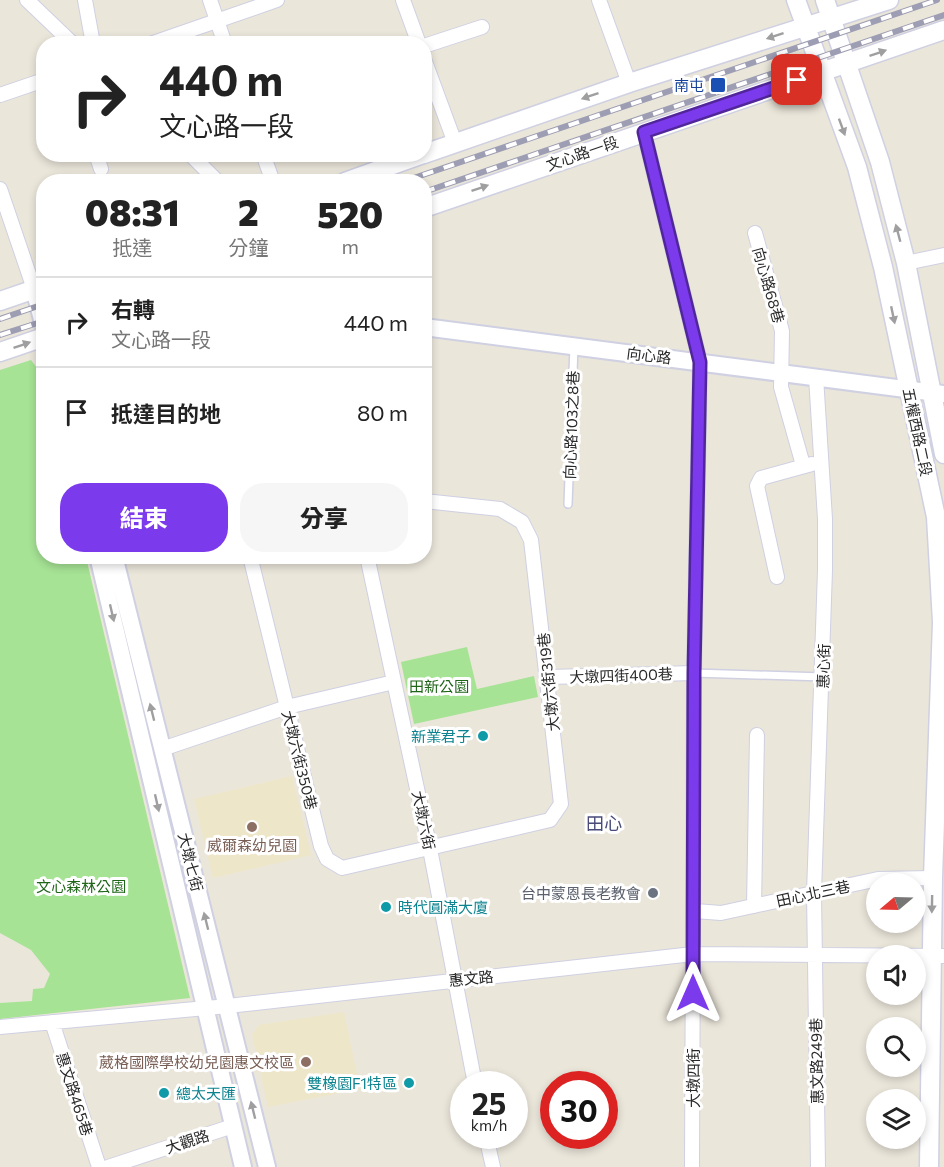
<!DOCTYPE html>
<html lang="zh-TW">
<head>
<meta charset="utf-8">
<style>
	body { margin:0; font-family:Commissioner,"Noto Sans TC",sans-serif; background:#f6f6f6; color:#222; height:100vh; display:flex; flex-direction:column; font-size:22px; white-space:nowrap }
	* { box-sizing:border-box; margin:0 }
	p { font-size:20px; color:#767676 }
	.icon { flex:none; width:33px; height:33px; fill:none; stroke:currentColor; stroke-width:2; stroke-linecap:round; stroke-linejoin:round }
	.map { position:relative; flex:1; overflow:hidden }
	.details { position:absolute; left:36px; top:174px; width:396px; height:390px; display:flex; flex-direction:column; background:#fff; border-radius:24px; box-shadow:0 3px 9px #0003 }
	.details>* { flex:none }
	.guide { position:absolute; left:36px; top:36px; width:396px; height:126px; border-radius:24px; box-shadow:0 3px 9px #0003; background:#fff; color:#222; overflow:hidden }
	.needle { width:39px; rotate:251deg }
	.buttons { position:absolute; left:866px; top:873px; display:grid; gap:12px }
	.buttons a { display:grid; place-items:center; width:60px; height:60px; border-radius:50%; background:#fff; box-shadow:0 3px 9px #0003; font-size:30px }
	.speed { position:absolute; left:450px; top:1071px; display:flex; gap:12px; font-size:30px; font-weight:700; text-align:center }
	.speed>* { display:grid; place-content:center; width:78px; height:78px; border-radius:50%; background:#fff; box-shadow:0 3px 9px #0003; line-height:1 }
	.speed small { font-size:15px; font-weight:400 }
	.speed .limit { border:9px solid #d22; background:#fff; color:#111 }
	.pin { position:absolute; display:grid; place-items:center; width:51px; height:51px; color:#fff; margin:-26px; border-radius:12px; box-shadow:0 3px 9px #0006 }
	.me { position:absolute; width:66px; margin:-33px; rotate:0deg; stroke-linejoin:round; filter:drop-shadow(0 0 4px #0008) }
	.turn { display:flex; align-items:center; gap:21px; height:126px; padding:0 24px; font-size:27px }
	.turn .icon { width:78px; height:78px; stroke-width:2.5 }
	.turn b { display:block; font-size:42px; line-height:51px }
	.eta { display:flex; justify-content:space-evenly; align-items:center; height:102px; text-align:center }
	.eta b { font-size:36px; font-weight:800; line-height:42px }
	.action { display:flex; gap:12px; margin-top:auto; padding:12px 24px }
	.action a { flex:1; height:69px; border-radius:24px; background:#7c3aed; color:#fff; font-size:24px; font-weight:800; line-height:69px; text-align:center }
	.action a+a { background:#f6f6f6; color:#222 }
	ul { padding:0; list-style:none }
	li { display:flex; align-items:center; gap:18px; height:90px; padding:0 24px; border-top:2px solid #e0e0e0 }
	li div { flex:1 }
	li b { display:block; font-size:22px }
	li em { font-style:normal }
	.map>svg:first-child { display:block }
</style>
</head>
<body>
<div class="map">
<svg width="944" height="1167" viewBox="0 0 944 1167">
	<rect width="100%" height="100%" fill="#ebe6da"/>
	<path fill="#eee6c9" d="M292,776L311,855L213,878L194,799Z
		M344,1012L360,1089L268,1107L252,1035L259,1025Z"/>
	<path fill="#a6e395" d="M31,360L43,376L44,556L86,557L190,998L0,1019V1003L32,1001L33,989L44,988L50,974L31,950L0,933V370Z
		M467,647L477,689L534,676L538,697L414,724L401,662Z"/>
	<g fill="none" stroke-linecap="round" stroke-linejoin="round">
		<g stroke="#cfd0e2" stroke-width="10">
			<path id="service" d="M568,504L574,346
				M694,673L823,677"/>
		</g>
		<g stroke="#cfd0e2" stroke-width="16">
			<path id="minor" d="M27,0L73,44
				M85,0L93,44
				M210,0L225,44
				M403,0L419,44
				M599,0L629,83
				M150,44L277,0
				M424,46L482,27
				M424,59L455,143
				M0,95L44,80
				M644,132L700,362L694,673L692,1167
				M96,154L101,169
				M190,154L218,182
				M263,154L273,182
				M0,189L34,289
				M755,233L782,331L781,387L803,465
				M906,263L944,255
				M816,377L825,519V570L814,893L818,1167
				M250,556L321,846L327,859L342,868L550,820L561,804L531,540L522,522L500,509L424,501
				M367,556L430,849L475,1084
				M777,577L757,486L761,478L812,464
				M549,677L694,673
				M162,749L287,707L394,682
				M754,906L757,735
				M695,911L721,913L878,879L933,878
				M52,1022L99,1167
				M0,1027L228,1006L693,954L944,956
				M486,1136L493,1167
				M108,1167L233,1126"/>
		</g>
		<g stroke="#cfd0e2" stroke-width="20">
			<path id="tertiary" d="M34,289L44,327
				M424,327L944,394
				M98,556L243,1167
				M114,556L267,1167"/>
		</g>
		<g stroke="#cfd0e2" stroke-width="21">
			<path id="secondary" d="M796,0L857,167L883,267L936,517L942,622L933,878L929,1167
				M825,0L880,162L906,263L944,454
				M424,154L629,83L889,0
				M345,182L423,154
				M424,208L944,30
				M0,301L44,286
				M0,352L44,337"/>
		</g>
		<use href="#service" stroke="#fff" stroke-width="7"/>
		<use href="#minor" stroke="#fff" stroke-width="14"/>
		<use href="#tertiary" stroke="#fff" stroke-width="16"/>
		<use href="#secondary" stroke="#fff" stroke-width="18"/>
		<g stroke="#9d9db3" stroke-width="6">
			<path id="rail" d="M402,182L937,0
				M424,192L944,15
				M0,319L44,304
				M0,335L44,321"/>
		</g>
		<use href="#rail" stroke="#fff" stroke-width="4" stroke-dasharray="11" stroke-linecap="butt"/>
	</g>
	<defs><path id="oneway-solid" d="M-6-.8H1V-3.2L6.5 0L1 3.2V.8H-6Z" transform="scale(1.5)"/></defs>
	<g fill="#9f9f9f">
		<use href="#oneway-solid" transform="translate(775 36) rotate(162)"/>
		<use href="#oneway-solid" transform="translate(878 53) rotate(-19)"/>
		<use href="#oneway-solid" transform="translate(590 96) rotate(161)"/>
		<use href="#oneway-solid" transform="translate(842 127) rotate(70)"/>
		<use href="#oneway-solid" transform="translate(480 188) rotate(-19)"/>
		<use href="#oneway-solid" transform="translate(898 233) rotate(-105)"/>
		<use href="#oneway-solid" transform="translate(893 315) rotate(78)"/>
		<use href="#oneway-solid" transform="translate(22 345) rotate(-19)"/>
		<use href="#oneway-solid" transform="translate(112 613) rotate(77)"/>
		<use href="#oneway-solid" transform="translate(152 712) rotate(-104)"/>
		<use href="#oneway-solid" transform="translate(157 803) rotate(77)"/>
		<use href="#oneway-solid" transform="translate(932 904) rotate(91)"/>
		<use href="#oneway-solid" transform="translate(206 921) rotate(-104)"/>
		<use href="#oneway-solid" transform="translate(253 1110) rotate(-104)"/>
	</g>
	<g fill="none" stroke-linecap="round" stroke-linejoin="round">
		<g stroke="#51269a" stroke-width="15">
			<path id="route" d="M693,993L694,673L700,362L644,132L797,80"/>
		</g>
		<use href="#route" stroke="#7c3aed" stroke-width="10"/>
	</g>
	<rect fill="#1a4fb4" stroke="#fff" stroke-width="2" x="710" y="77" width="16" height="16" rx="3"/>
	<g fill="#0f9aa8" stroke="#fff" stroke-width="2">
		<circle cx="483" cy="736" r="6"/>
		<circle cx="386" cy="907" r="6"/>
		<circle cx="409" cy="1083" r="6"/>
		<circle cx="164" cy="1093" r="6"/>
	</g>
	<g fill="#8d6e63" stroke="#fff" stroke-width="2">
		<circle cx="252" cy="827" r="6"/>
		<circle cx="306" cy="1062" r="6"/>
	</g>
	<circle fill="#6b7280" stroke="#fff" stroke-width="2" cx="653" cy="893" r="6"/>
	<g text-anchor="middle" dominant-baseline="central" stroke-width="6" stroke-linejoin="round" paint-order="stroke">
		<g font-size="15" fill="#164399" stroke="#fff" text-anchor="end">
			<text x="704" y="85">南屯</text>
		</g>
		<g font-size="15" fill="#292929" stroke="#fff">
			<text transform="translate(582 153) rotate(-19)">文心路一段</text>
			<text transform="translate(769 285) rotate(74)">向心路68巷</text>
			<text transform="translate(649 355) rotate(7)">向心路</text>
			<text transform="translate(571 425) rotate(-88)">向心路103之8巷</text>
			<text transform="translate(918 432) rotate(78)">五權西路二段</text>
			<text transform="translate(823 666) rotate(-88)">惠心街</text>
			<text transform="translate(621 675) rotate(-2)">大墩四街400巷</text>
			<text transform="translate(548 682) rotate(-96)">大墩六街319巷</text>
			<text transform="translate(300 760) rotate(76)">大墩六街350巷</text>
			<text transform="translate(424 820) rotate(78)">大墩六街</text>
			<text transform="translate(191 862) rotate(76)">大墩七街</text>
			<text transform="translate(813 893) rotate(-12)">田心北三巷</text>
			<text transform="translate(471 978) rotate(-6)">惠文路</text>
			<text transform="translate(816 1061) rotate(-91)">惠文路249巷</text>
			<text transform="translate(693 1078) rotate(-90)">大墩四街</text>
			<text transform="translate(75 1094) rotate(72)">惠文路465巷</text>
			<text transform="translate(187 1141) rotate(-18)">大觀路</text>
		</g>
		<g font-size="15" fill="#1f6619" stroke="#fff">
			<text x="439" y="686">田新公園</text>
			<text x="81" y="886">文心森林公園</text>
		</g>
		<g font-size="15" fill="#0d838f" stroke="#fff" text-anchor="end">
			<text x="471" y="736">新業君子</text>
			<text x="398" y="907" text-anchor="start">時代圓滿大廈</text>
			<text x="397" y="1083">雙橡園F1特區</text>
			<text x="176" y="1093" text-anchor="start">總太天匯</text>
		</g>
		<g font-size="15" fill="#785e54" stroke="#fff">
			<text x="252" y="845">威爾森幼兒園</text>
			<text x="294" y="1062" text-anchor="end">葳格國際學校幼兒園惠文校區</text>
		</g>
		<g font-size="15" fill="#5b616d" stroke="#fff" text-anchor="end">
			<text x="641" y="893">台中蒙恩長老教會</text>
		</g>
		<g font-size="18" fill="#494b7a" stroke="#fff">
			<text x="604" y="823">田心</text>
		</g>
	</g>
</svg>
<div class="buttons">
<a><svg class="needle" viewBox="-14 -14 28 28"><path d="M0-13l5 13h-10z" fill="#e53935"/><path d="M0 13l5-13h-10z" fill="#767676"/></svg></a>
<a><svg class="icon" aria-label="sound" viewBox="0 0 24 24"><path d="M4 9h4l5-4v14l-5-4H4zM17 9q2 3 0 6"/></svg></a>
<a><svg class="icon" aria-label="search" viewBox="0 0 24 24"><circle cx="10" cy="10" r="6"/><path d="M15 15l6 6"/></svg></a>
<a><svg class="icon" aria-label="layers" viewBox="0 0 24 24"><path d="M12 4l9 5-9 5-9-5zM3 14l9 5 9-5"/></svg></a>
</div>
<div class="speed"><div>25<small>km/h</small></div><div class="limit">30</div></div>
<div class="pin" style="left:797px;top:80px;background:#d93025"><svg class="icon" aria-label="arrive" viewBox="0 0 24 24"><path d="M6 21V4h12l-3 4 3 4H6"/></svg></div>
<svg class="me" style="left:693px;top:993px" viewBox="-20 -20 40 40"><path d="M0-17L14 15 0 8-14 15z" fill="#7c3aed" stroke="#fff" stroke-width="4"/></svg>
<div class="guide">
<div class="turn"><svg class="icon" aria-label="right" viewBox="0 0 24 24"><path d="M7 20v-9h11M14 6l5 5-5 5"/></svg><div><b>440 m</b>文心路一段</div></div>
</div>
<section class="details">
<div class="eta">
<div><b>08:31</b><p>抵達</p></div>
<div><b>2</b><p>分鐘</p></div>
<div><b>520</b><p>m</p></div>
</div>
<ul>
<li><svg class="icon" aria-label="right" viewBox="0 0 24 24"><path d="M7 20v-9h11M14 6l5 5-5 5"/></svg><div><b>右轉</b><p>文心路一段</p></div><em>440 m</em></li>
<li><svg class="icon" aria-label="arrive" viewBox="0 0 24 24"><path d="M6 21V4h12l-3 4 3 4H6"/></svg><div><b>抵達目的地</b></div><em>80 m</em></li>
</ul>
<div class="action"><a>結束</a><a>分享</a></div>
</section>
</div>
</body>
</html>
